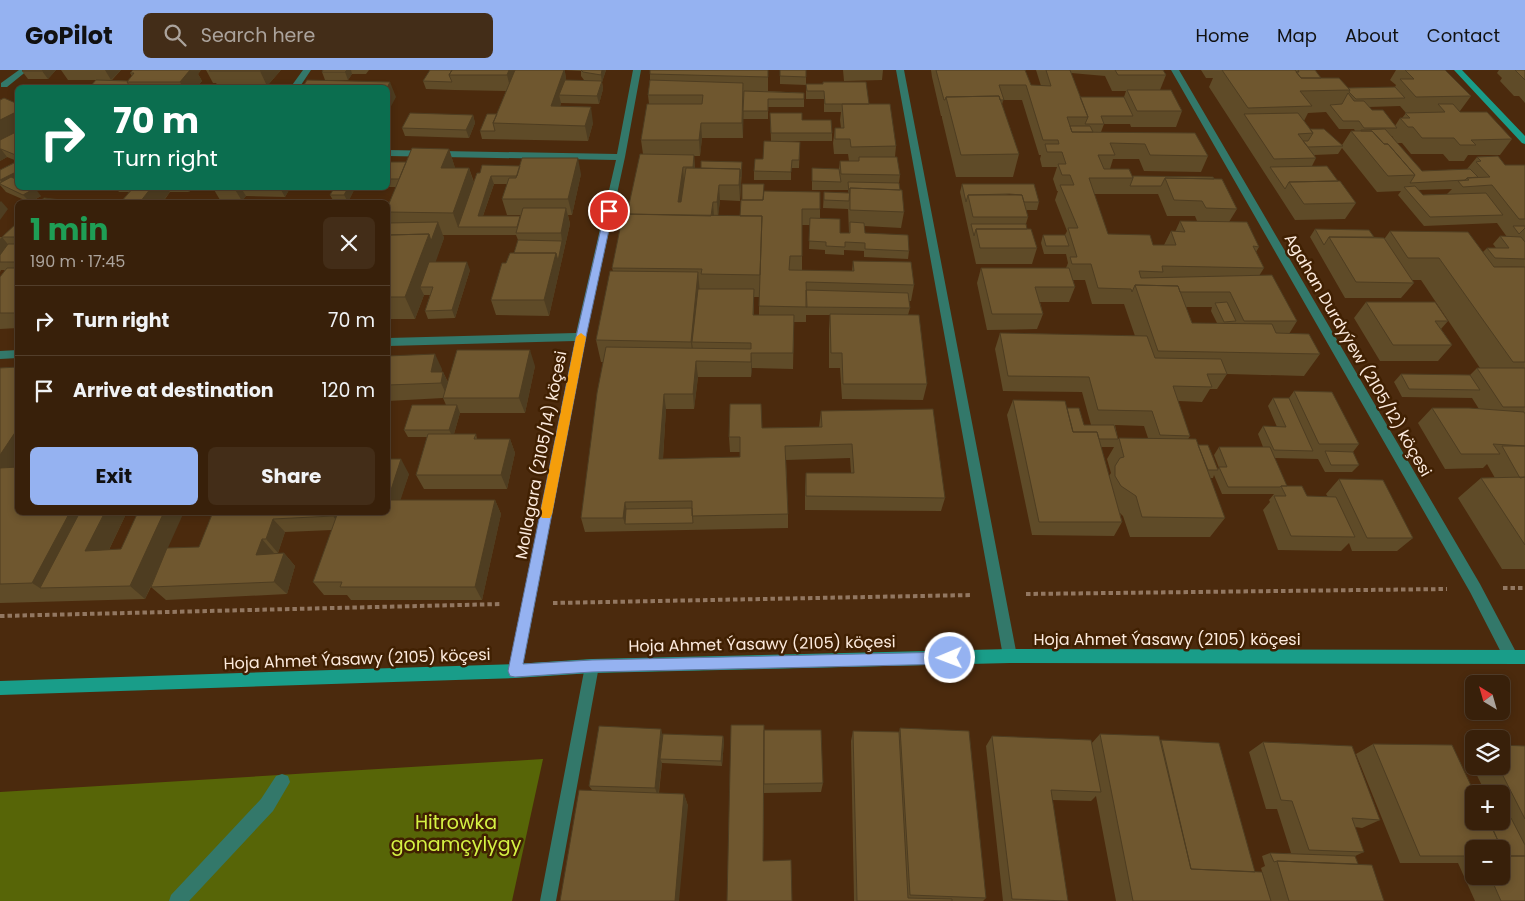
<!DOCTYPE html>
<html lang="en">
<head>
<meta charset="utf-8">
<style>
	body { margin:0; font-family:Poppins,sans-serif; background:#432d18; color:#f1f3f6; height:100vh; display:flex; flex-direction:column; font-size:19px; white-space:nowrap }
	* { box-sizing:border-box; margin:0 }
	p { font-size:16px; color:#aba39c }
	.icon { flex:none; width:28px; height:28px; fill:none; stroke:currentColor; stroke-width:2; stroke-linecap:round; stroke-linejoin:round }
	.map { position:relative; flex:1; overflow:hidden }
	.details { position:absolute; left:15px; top:130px; width:375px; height:315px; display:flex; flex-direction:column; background:#38200a; border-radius:8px; box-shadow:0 2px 8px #0003,0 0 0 1px #523e2b }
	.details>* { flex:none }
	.hud { position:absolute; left:15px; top:15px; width:375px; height:105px; border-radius:8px; box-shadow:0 2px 8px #0003,0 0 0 1px #523e2b; background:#0b6e4f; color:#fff; overflow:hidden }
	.needle { width:32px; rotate:323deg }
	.controls { position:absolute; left:1465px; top:605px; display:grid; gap:10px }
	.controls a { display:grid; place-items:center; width:45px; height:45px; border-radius:8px; background:#38200a; box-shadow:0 2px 8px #0003,0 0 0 1px #523e2b; font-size:25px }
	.pin { position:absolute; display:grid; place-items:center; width:42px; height:42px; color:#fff; margin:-21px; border:2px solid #fff; border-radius:50%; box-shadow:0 1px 5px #0007 }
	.me { position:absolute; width:55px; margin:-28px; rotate:269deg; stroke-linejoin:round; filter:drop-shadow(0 0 4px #0008) }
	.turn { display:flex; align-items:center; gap:18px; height:105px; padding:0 15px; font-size:22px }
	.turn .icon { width:65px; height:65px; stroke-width:2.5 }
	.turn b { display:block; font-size:35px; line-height:42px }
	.round { display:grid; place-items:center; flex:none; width:52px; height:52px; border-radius:8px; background:#432d18 }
	.head { display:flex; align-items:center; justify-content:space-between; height:85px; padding:0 15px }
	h1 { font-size:30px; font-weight:700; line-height:38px; color:#1e9e55 }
	.action { display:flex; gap:10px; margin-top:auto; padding:10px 15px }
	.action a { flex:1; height:58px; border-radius:8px; background:#95b2f1; color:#111; font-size:20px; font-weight:700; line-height:58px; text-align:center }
	.action a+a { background:#432d18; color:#f1f3f6 }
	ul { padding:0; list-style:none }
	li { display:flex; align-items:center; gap:15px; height:70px; padding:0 15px; border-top:1px solid #523e2b }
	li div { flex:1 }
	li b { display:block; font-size:19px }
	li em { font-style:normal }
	header { display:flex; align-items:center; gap:30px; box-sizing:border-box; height:70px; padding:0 25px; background:#95b2f1; color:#111 }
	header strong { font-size:24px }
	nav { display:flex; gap:28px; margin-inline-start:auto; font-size:18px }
	.search { width:350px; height:45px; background:#432d18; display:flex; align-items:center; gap:12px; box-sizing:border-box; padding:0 18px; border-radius:8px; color:#aba39c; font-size:19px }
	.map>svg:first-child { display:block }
</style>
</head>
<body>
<header>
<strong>GoPilot</strong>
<div class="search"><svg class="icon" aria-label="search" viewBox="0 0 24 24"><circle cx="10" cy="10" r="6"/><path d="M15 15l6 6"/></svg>Search here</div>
<nav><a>Home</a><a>Map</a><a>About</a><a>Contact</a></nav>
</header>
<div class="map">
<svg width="1525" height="831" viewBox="0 0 1525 831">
	<rect width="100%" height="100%" fill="#4b2a0d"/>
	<path fill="#576507" d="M543,689L512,831H0V722Z"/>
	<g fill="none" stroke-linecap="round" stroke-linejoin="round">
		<path stroke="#927761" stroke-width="4" stroke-dasharray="4.5 3" stroke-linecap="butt" d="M1503,518H1525
			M1026,524L1447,519
			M553,533L972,525
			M0,546L502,534"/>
		<path fill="#33786a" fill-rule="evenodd" d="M282,704L288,706L290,712L273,741L189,831H169L171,825L261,729L276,706Z"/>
		<path fill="#33786a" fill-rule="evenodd" d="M19,0H28L7,17H1V13Z
			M303,0H311L299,18H290Z
			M633,0H641L625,87L586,267L522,601L520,606L515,608L510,606L508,601L575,271L388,276V268L576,263L616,90L388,86V80L617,84Z
			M896,0H904L1017,586L1015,591L1010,593L1005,591L1003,586Z
			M1171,0H1179L1480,514L1516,582L1518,587L1516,592L1511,594L1506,592L1470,522Z
			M18,280V288L0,289V281Z
			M592,589L597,591L599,596L556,831H540L585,596L587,591Z"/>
		<path fill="#199d89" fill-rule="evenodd" d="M1454,0H1462L1525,66V74L1522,73Z
			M1010,579L1525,580V594L1010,593L592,603L515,608L0,625V611L515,594L592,589Z"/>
	</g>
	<path fill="#5f4b28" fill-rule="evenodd" d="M23,0H56L48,9H28L22,1Z
		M61,0H121L112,10L128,11L132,6L130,3L133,0H201L198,4L202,11L196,18H89L96,10H68Z
		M206,0H281L267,16H218L216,13H213Z
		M323,0H369L366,4H352L348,10H325L322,2Z
		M430,0L514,1L515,0H606L602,12L603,19L599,34L561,33L560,37L593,53L588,71L482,69L480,61L497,44L506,21L454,20L426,19L423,11ZM565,0L581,1V6L584,10H566L565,2Z
		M768,0V21L804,23V37H768V49H743V45V68H702L700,86H694L695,98L742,100L740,131L720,130L718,146H740L764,121L820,139V148L840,163H849L848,138V139L823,138L824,122L848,123V120H812V98L839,99L840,91H849L848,84H834L833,73L835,58H841L840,50L841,42H824V29H806V14L869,34L896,76L895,87L900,105L899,113L904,142L901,158L864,156L865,163L909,181L908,189L864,187V181L844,180V185L825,184V180L809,179L810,155H802V200L852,201L853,191L914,215L911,231H909L910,238L908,245L927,314L923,330L842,329L840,298H829V259L830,245H806V252H794L793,299L752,298L751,307H698L694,339H666L663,389L740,387V382H730L729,367L762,358L819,357L821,341L945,428L941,441L805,440V417L806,403H851L850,388L786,390L788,444V458L585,462L581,448L603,292H601L596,270L613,201L612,198L627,144L643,84L641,70L649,34L648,25L650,10V4ZM754,227H759V245H754Z
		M780,0H806V15L780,14Z
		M843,0H883L882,10L844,11Z
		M931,0H1025L1031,15L1041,16L1036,0H1163L1166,5L1160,20L1182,41L1176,57H1131L1130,54H1104L1101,62L1208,86L1201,102L1144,101L1139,89H1113L1110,99L1133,106L1213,107L1237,139L1229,152L1259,177L1256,182L1264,198L1259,206L1297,251L1289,264L1320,284L1304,306L1227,304L1217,319H1210L1202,332L1178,331L1190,366L1188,369L1198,375L1218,399L1219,398L1214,385L1219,377H1263L1258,364L1263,356L1277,357L1268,336L1273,328H1289L1294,321L1359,374L1353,382L1359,395L1352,402H1325L1318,389L1274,388L1287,416L1307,426L1328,427L1326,424L1339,409L1413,468L1397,481H1352L1349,473L1341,481L1278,480L1263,440L1270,432L1269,430L1274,424H1222L1214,405L1213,408H1210L1225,448L1210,467H1130L1123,446L1120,443L1122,452L1114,466L1032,465L1007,345L1013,330L1067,338L1084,355H1091L1082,322L1003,321L995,279L1000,263L1135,266L1124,234H1092L1085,210H1072L1075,217L1069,232H1040L1043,244L1037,259L987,260L977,213L981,198H1066L1068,193L1066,184H1044L1041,173L1043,165H1065L1067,161L1055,130L1058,121H1057L1053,109L1057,97H1042L1040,89L1041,85H1039L1022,30H1003L1002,35L1019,84L1013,107H956L942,48V46H941L932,7ZM1071,3L1105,6L1112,21H1126L1124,27H1080ZM1094,124H1158L1167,146H1195L1197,151H1180L1175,162L1171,161L1164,175H1153L1108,164ZM1186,237H1212L1211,241L1217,253H1192ZM1115,355L1144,356L1148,368L1118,369ZM1101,377H1114L1107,389L1111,403L1109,406Z
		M1201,0H1315L1321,8L1348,18L1395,17L1396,15L1390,10L1396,0H1445L1471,26L1460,41H1459L1460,42L1512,69L1500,85H1468L1464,91H1449L1443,84H1411L1402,73H1397L1392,66H1391L1422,101L1467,99L1477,87L1505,95H1525V197L1494,196L1525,197V499H1502L1458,428L1481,408H1495L1487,394L1483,398L1445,399L1418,353L1432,338L1479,339L1472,328L1402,327L1394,312L1401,304L1470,305L1477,298H1480L1421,210H1412L1414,213L1401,228H1345L1310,167L1315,159L1374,167L1385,168L1390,161L1483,182L1487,178H1496L1493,174L1500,166L1507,167L1497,153L1424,156L1398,125L1401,121L1377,122L1342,78L1338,84L1314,85L1316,88L1312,96L1338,111L1356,133L1345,149L1295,150L1209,17L1213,8H1206ZM1400,36L1406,43L1402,48H1400L1395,56L1372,40L1369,37ZM1326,42L1339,59H1354L1355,61H1351L1342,75L1310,59L1304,51L1308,43ZM1452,119L1447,124L1423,125L1418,120Z
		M1499,0H1525V33L1519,26H1514L1500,11L1502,8L1497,3Z
		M0,30L18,34V118L41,126L31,132H29L6,122L0,115V100L17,91L7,87L0,91Z
		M770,43L802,50L832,63V71H773L800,72L799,98H791V110H754V101L763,89L771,71Z
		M473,45L475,53L469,68L405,66L402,58Z
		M449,79L455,98H469L474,112L477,103L581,104L572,145H568L570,154L549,246L496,245L491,230L506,193L514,183L518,170L516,165H443L444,168L435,192L470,200L455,248L428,249L425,241L430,225H424L415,249H388V136L396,117H388V92H406ZM494,114H507L502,129L507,145H521L520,146H483Z
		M962,114L1039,132L1037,140H1026L1028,147L1026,154L1027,159L1037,178L1032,194H976L960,122Z
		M116,118H193L189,122H170L163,132H121L129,122H119Z
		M213,118H328L326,121L289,120L285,127L246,126L242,131L220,130Z
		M355,118L348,132H334L330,125Z
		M18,152V258L0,259V207L5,200H1L0,202V167H2L8,174L2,167Z
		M1366,232L1448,251L1441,259L1452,275L1438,291H1380L1354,248Z
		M388,289L442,299L441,302H443L448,312L535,296L525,343H460L454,364H476L477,369H510L515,383L507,419H424L416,405L427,367H408L404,360L446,335L443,328L388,331Z
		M0,298L18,442H127L109,480L199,477L213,442L409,404L400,430H495L501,444L482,530H351L347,525H324L313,512L332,460L285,462L278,483H274V484L284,483L295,496L287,524L166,530L151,517L145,529L0,533Z
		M900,658L986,828L983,831H854L851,671L853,661L899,663Z
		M764,660L823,713L821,722L764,723L763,791L727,831Z
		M663,664L723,666L724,671L722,696L662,693L659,723L684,724L688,736L592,720L589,716Z
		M1100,664L1161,670L1255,802L1271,831H1116L1096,726L1091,731L1052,730L1068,831H1003L986,676L992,666L1091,674Z
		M1263,672L1380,750L1362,758L1355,757L1364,782L1355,786L1358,794L1384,831H1271L1261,798L1265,796L1262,786L1270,783H1291L1277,739H1266L1249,682Z
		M1373,674L1474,751H1501V724H1486L1467,685L1474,682V696H1501L1525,676V831H1475L1458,793H1400L1356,684ZM1474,779L1501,806H1474Z"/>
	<path fill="#4e3d21" d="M43,0H56L48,9L42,1Z
		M105,0H121L111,10Z
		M185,0H201L198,4L202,11L196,18H183L180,12Z
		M261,0H281L267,16L260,1Z
		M347,0H351L352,4L348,10L345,2Z
		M509,0H514L516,7L511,21L507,5Z
		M561,0H565V2L567,15L559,25L561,33L555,52L551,36Z
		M602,0H606L602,12L603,19L599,34L597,26L602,12L601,5Z
		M390,12L396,27L388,42L387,18Z
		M744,29L743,68L742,53Z
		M591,37L593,53L588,71L585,56Z
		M0,40L18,41V63L0,72Z
		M473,45L475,53L469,68L466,60Z
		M701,53L702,68L700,86L699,70Z
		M0,79H1L7,87L0,91Z
		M449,79L456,101L441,98Z
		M694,85L695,100L694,113L693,97Z
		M578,88L581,104L572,145L568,129Z
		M683,97L684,113L679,147L678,132Z
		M469,98L476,120L458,157L453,143Z
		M740,99L741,115L740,131L739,115Z
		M18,101V113L5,116L0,110Z
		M491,106L494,114L480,154L478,146Z
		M719,115L720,130L718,148L717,132Z
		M35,118L41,126L30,132L23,125Z
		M151,118H167L170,122L162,132H140Z
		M186,118H193L189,122Z
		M234,118H241L246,126L242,131Z
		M280,118H288L289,120L285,127Z
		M348,118H355L348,132L344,125Z
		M1,131L8,139L0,150V132Z
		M713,132L714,148L711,151Z
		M566,138L570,154L549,246L544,230L556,183L562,171L561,163Z
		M438,152L444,168L427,217H420L424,225L415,249L405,227L429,164Z
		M2,167L15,183L0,192V169Z
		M467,192L470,200L455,248L452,240Z
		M698,202L700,224L692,272L694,287L693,293L691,272Z
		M754,219V235L753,260V245Z
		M530,280L535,296L525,343L519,328Z
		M751,283L752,298L751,307Z
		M435,284L442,299L439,313L431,302Z
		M696,291L698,307L694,339L693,324Z
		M443,302L450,317L448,328L441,313Z
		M664,324L666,339L662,403L659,389Z
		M457,335L460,343L453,367L449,360Z
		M18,358V399L0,412V385Z
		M510,369L515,383L507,419L501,405Z
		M401,389L409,404L396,444L388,431V429Z
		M495,430L501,444L482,530L475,517Z
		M625,432L628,446L625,454L623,448Z
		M70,442H104L40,518L32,513Z
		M105,442H127L102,494L85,481Z
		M164,442H184L145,529L130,516Z
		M334,442H348L343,460L333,446Z
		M273,449L285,462L278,483L266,469Z
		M262,469L274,483L269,498L256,485Z
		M284,483L295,496L287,524L274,512Z
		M661,659L664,669L660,689L662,693L658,727L655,718Z
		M723,666L724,671L722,696L721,691Z
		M684,724L688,736L679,831H675Z"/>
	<path fill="#6f572f" stroke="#4e3d21" d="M23,0H43L42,1H22Z
		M133,0H190L180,12H127L134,3H130Z
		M210,0H261L260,1H209Z
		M323,0H347L345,2H322Z
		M430,0H452L449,5L452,12L423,11Z
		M452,0H509L507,5H449Z
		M515,0H564L551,36L591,37L585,56L493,53Z
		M581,0H602L601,5L583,2Z
		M650,0H768V7L650,4Z
		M780,0H806V7L780,6Z
		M936,0H1025L1031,15L1051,16L1046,0H1070L1088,47H1067L1072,62L1195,63L1208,86L1150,85L1145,74L1110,73L1115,85H1098L1104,99H1129L1133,108H1089L1108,164L1150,165L1153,175H1176L1171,161L1185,162L1180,151L1247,152L1259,177L1253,176L1264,198L1162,196L1163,202L1139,201L1141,208L1272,205L1297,251H1244L1230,222H1180L1178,216L1135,215L1132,222L1131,219L1098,218L1091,194H1072L1070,187H1077L1068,158H1078L1060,115H1074L1070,105H1062L1058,94H1066L1062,82H1047L1045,74H1059L1058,70H1043L1026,15H999L1004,30H1000L999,26L946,27L945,30H944Z
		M1115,0H1163L1166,5H1118Z
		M1222,0H1295L1301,8H1339L1350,20L1300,21L1312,36L1248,38Z
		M1298,0H1315L1321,8H1301L1296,2H1299Z
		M1405,0H1445L1471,26L1416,27L1400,9H1414Z
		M1515,0H1525V10Z
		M96,10L128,11L127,12L131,18H89Z
		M307,10L390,12L387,18H302Z
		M565,10L602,11L597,26L559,25Z
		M650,10L743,13L742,53H701L699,70H641L647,34H702L703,25H648Z
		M823,12H866L869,34H825L824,21H807L806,14H823Z
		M1395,17L1405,28L1356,29L1349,22L1350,20L1348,18Z
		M1127,20H1171L1182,41H1137Z
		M744,21L804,23V29H768V41H743Z
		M1348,23L1354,31H1364L1372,40H1383L1397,58H1364L1359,51H1343L1330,35L1342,34Z
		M999,26L1019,84L961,85L946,27Z
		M1080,27H1124L1133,46H1101L1104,54H1085L1088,47Z
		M4,28L18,34V41L0,50V30Z
		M842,34H890L896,76L851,77L850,69H835V58H844Z
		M1438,34H1453L1460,42H1487L1512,69L1471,70L1476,75H1460L1454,68H1422L1413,57H1408L1400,48H1410L1405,43L1445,42Z
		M410,43L473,45L466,60L402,58Z
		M770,43H802V50H831L832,63H771Z
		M1298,43L1313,63L1298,64L1316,88L1274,89L1244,44Z
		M487,44H497L493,53L495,61H480Z
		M1070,56H1090L1093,62H1072Z
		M1310,59H1324L1343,76L1308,77L1303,71H1308L1313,63Z
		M1385,59L1422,101L1470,99L1478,107L1467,108L1465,110L1410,113L1415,105L1388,74H1384L1372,61H1361V60Z
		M18,61V86L1,79H0V70Z
		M1351,61H1372L1384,74H1388L1415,105L1388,106Z
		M764,71L800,72L799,90H792L791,102L754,101L755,89H763Z
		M412,78L449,79L441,98H469L453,143L388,142V136Z
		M640,84L694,85L693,97H683L678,132H681L686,98L740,99L739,115H719L717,132H713L711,146L627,144Z
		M1498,86L1505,95H1525V149H1519L1492,115L1463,117L1458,111L1469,110L1467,108L1490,107L1476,92L1481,91L1477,87Z
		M859,87H897L900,105L841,104L840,91H859Z
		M522,88H578L568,129H502L509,108H516Z
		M18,91V101L0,110V100Z
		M701,91L742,92L741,107L740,99L701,98Z
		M388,92H406L399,109H388Z
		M482,95L520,96L517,106H491L478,146H520L517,157H458L477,103H480Z
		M1327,96L1338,111L1289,112L1285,119L1270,97Z
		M812,98L839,99L841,112L812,111Z
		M1133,106L1213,107L1214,109L1165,108L1161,116H1130L1133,108Z
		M11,107L18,110V118H35L23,125L0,114V113Z
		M1165,108L1222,109L1237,139L1206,138L1202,131L1174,130Z
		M1340,111L1356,133L1304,134L1289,112Z
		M848,112L899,113L900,120L850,118L849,131L824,130V122L849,123Z
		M742,114H764L763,130H742Z
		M962,114H1034L1039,132H1024L1022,125L1009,124L968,125L966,132Z
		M1415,116L1423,125L1486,123L1503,145L1430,147L1404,117Z
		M133,118H151L140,132H121Z
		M334,118H348L344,125H330Z
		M850,118L902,120L904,142L850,140Z
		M764,121L820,122V139H802V186H790L789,200L854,201L853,191L911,192L914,215L806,212L807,237L759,236L762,146H740L741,130H763Z
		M968,125H1022L1028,147H973Z
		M44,128L79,132H39Z
		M523,138H566L561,163H516Z
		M623,144L762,146L760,205L701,204L702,199L612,198Z
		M810,148L840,149V163H850V152L864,153L865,163L908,165L909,181L865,179V173L845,172V177L826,176V172L809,171Z
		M18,152V167H2Z
		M438,152L431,171L429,164L388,165V153Z
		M971,154H1026L1027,159H976L974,166Z
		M1513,156H1525V158L1519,164Z
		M976,159H1031L1037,178H980Z
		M1315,159L1369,160L1374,167H1329L1324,175Z
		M1390,161L1468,162L1494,197H1525V292H1513L1439,188H1408Z
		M429,164L405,227H388V165Z
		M1043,165H1065L1069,176H1046Z
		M1500,166L1521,167L1525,172V189L1495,188L1487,178H1509Z
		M1329,167L1384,168L1414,213L1356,212Z
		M518,170L562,171L558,191L556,183H514Z
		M8,174H18V192H0V185Z
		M510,183H556L544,230H491L502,193H506Z
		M429,192H467L452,240L425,241L433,217H420Z
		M7,198H18V243H0V207Z
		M981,198H1069L1075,217H1035L1043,244H992Z
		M610,201L698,202L691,272L596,270Z
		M1135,215L1178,216L1192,253L1272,254L1276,263L1309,264L1320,284L1158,281Z
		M698,219H754L753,245H794L793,283H751V292L696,291L693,324H664L659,389L740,387V367H729L730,334H761L762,358L822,357L821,341L933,339L945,428L806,426V403H854L852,374L785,376L788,444L692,446V431L625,432L623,448H581L597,323L606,277L751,279V273L692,272Z
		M806,220L908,223L910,238L806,237Z
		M1227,232L1236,251L1224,252L1215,233Z
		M1366,232H1435L1448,251H1435L1452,275H1393Z
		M830,244L919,245L927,314H843L842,283H831Z
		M1000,263L1147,266L1155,288L1221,289L1227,304H1207L1212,317L1173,316L1190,366L1160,365L1152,341L1098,340L1089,307L1008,306Z
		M457,280H530L519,328H443Z
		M435,284L431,302H443L441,313L388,315V286Z
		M18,297V358L0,385V298Z
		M1477,298H1525V337H1503Z
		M1401,304L1470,305L1480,320L1409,319Z
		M1294,321L1332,322L1359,374H1319Z
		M1273,328H1289L1313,381L1274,380L1263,356L1286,357Z
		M1013,330L1065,331L1073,362H1097L1122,452H1039Z
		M412,335H457L449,360H404Z
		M1067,338H1079L1084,355H1114L1118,369H1099L1097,362H1073Z
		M1432,338H1469L1524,342L1525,344V376L1493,374L1500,384H1461Z
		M428,364H476L474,369H510L501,405H416Z
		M1119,368L1196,369L1225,448L1142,447L1136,426L1121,416L1115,406V396L1120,388L1124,387Z
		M1198,375H1208L1218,400H1208Z
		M1502,376H1525V407L1520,408Z
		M1219,377H1270L1287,416H1281L1280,417H1228L1219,397H1227Z
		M1325,381L1353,382L1359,395H1331Z
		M388,389H401L388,429Z
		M18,397V442H70L32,513L0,514V398Z
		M1525,407V475L1481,408Z
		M1339,409L1383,410L1413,468H1367Z
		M1281,416H1302L1307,426L1336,427L1355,467L1291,466L1274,426H1286Z
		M388,430H495L475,517H340L342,512H313L338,442H388Z
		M692,438L693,453L625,454L626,439Z
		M80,442H105L85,481L121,479L138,442H164L130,516L40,518Z
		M213,442H334L333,446L273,449L266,469H262L256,485L284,483L274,512L151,517L167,478L199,477Z
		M731,655H764L763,791L791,790L792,831H727Z
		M599,656L661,659L655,718L589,716Z
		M900,658L969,661L986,828L910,825Z
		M764,660H821L823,713L764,714Z
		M853,661L899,662L908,828L952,829V831H857Z
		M663,664L723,666L721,691L660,689Z
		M1100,664L1159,666L1191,799L1262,802L1271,831H1133Z
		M992,666L1091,670L1101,722L1051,720L1068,831L1012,829Z
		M1161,670L1219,673L1255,802L1191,799Z
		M1263,672L1352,676L1380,750L1352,748L1364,782L1309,780L1292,731L1281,730Z
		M1373,674L1452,675L1475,724H1474V751H1489L1505,786H1525V831H1501L1490,806H1501V779H1474V786H1420Z
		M1501,675L1525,676V749L1498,696H1501Z
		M579,720L684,724L675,831H560Z
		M1501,748H1511L1525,775V786H1505L1489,751H1501Z
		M1270,783L1355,786L1358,794L1277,791L1274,792Z
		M1277,791L1372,795L1384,831H1289Z"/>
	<path fill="#95b2f1" stroke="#61749d" d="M609,138L613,141L586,267L523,594L592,590L950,582L955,583L957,588L955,592L950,594L592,602L515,607L510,606L508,601L576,267L605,141Z"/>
	<path fill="#f59e0b" d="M581,263L586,267L552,444L550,448H542L540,444L576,267Z"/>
	<g text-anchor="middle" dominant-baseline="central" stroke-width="5" stroke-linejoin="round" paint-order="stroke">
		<g font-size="16" fill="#fceadd" stroke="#402002">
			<text transform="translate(1358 285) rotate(60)">Agahan Durdyýew (2105/12) köçesi</text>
			<text transform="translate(541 385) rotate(-79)">Mollagara (2105/14) köçesi</text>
			<text x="1167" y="569">Hoja Ahmet Ýasawy (2105) köçesi</text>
			<text transform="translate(762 574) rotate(-1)">Hoja Ahmet Ýasawy (2105) köçesi</text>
			<text transform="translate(357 589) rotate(-2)">Hoja Ahmet Ýasawy (2105) köçesi</text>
		</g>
		<g font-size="19" fill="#d5f243" stroke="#402002">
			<text x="456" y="752">Hitrowka<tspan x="456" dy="22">gonamçylygy</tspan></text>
		</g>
	</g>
</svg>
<div class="controls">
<a><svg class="needle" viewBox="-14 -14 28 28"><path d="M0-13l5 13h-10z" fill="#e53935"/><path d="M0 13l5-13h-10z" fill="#aba39c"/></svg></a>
<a><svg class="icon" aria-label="layers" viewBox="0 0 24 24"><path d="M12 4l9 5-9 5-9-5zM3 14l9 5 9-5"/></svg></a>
<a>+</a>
<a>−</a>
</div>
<div class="pin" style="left:609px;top:141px;background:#d93025"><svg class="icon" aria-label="arrive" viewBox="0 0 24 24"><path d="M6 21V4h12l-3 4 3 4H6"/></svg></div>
<svg class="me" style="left:950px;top:588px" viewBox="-20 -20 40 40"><circle r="17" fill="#95b2f1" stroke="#fff" stroke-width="3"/><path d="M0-11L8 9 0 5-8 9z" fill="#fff"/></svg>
<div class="hud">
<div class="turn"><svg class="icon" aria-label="right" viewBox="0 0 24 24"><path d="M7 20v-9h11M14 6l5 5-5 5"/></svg><div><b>70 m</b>Turn right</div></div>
</div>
<section class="details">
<div class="head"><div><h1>1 min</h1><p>190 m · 17:45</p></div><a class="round"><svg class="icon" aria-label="close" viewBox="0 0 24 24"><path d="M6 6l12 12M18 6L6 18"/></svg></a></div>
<ul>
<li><svg class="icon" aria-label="right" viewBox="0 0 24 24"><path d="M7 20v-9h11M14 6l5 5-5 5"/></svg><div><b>Turn right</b></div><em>70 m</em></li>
<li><svg class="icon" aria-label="arrive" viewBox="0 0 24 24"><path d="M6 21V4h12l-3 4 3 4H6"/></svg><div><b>Arrive at destination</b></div><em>120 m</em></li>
</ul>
<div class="action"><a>Exit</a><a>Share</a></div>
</section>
</div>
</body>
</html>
